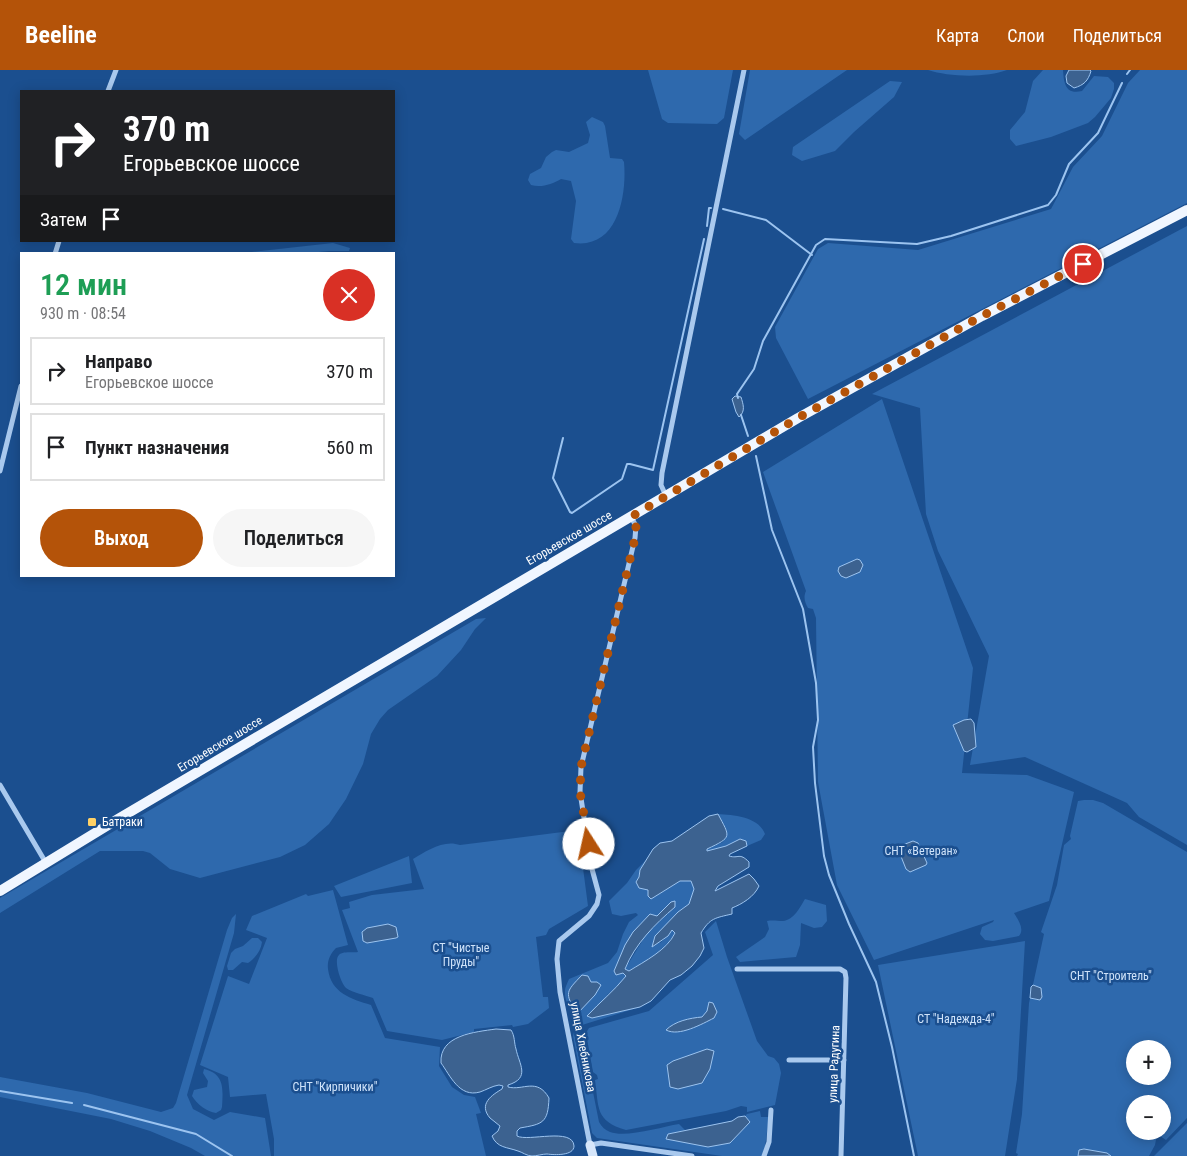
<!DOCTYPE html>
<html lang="ru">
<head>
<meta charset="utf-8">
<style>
	body { margin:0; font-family:"Roboto Condensed",sans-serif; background:#f6f6f6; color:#202124; height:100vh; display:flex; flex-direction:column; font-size:19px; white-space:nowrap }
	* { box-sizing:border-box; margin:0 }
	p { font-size:16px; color:#757577 }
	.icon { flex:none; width:28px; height:28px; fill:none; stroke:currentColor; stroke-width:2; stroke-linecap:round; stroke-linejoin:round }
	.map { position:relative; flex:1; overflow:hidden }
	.details { position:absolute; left:20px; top:182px; width:375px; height:325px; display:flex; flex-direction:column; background:#fff; border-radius:0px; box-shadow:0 2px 12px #0003 }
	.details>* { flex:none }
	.hud { position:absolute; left:20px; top:20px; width:375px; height:152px; border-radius:0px; box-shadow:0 2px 12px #0003; background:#202124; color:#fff; overflow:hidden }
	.fabs { position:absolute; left:1126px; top:970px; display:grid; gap:10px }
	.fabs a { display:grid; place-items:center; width:45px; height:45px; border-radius:50%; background:#fff; box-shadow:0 2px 12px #0003; font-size:25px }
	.pin { position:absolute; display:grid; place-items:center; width:42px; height:42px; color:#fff; margin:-21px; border:2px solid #fff; border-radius:50%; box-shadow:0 1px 5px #0007 }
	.me { position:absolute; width:55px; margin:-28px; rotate:350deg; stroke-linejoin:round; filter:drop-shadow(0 0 4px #0008) }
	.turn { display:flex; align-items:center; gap:18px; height:105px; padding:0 20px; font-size:22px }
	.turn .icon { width:65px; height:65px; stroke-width:2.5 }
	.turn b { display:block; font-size:35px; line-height:42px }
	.then { display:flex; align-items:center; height:48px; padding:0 20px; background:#0003; gap:10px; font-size:19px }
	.round { display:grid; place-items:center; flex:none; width:52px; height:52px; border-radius:26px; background:#f6f6f6 }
	.summary { display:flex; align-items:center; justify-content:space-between; height:85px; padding:0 20px }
	h1 { font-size:30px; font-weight:600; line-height:38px; color:#1e9e55 }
	.primary-button { display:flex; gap:10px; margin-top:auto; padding:10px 20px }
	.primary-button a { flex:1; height:58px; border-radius:30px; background:#b45309; color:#fff; font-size:20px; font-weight:600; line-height:58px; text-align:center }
	.primary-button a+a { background:#f6f6f6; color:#202124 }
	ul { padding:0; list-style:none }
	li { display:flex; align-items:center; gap:15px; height:68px; margin:0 10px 8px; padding:0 10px; border:2px solid #e0e0e0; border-radius:0px }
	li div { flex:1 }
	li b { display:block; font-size:19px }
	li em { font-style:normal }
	header { display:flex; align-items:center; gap:30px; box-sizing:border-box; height:70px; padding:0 25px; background:#b45309; color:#fff }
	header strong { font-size:24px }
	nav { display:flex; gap:28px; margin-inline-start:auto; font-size:18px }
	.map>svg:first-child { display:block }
</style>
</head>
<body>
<header>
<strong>Beeline</strong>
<nav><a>Карта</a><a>Слои</a><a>Поделиться</a></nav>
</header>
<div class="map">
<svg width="1187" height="1086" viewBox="0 0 1187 1086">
	<rect width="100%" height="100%" fill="#1b4f8f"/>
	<path fill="#2e69ad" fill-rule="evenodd" d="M648,0H733L724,48L717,54L668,53L662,49Z
		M750,0H847L745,70L739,64Z
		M928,0H1007C986,8 949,7 928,0Z
		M1043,0H1063C1064,13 1065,25 1082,21L1094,6L1108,7L1114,13V19L1111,28L1095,47L1088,53L1051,67L1016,76L1010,69V60L1025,42L1033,11Z
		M1140,0H1187V133L808,329L776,268L775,257L818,179L828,173L918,180L1051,139L1073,97L1102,66L1128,13Z
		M890,11L902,12L894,27L854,62L835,81L802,91L792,85L793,77Z
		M592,47L603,52L605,56L610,88L622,89L624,92C627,125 618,179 574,173L571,169L576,131L571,111L561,109C552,114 542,118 531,115L528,110L530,104L541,98L546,87L552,82L556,80L569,82L588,73L590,65L586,52Z
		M1187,156V775L1139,747L1127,733L1025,687L970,695L989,586L938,481L926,444L920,338L872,324Z
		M333,173L350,178L349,181H329L297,184H234Z
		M882,329L973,598L962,703L1027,705L1074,722L1049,831L1014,843C1018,850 1025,859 1019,866L993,871L985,870L980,864L982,857L993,852L994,850L874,890L837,815L818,712L816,548L813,539L808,538C805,533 803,527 806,521L763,402Z
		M486,548L475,559L461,580L437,606L388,640L380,649L371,664L363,694L346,729L329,754L305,775L280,787L200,808L170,799L150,783L143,781H100L0,843V828L476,549Z
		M1084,730H1093L1103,733L1187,782V1048L1166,1070L1157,1064L1155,1075L1149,1086H1017L1018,1084L1016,1083L1022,1044L1029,933L1044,864L1041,862L1057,815L1064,775L1071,769L1070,766L1078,731ZM1135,979H1162V1006H1135ZM1135,1034H1162V1061H1135Z
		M718,744C734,745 759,747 765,764L761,770L747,776L746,771L740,769L726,776L707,782V779L723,772L727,761Z
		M578,760L588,836L549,859L546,865L536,867L543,927H548L549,938L528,954L513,957L512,955L474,959V962L442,970L387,961L373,928C365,925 353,923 346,918C341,914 333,890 339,885C342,881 353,883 358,882L342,840L350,838L349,832L372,825L424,819L413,789C426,781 444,769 460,775Z
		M409,786L412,813L341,827L334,816Z
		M645,791L640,800L639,808L648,820L651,829L680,811H691L695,819L689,834L678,842L656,866L660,873L668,866L672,859L675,862C666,880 646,891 629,901L625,899L647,863L675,837L671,832C652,850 626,879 614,901L623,903L626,906L618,916L607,925L616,942L640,937L582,955C574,946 564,934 565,921C565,917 568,912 569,909L608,893L617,882L623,864L629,852L638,845L636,843L621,846L612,844L609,831L627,813L636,800Z
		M333,820L348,875L336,878C330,884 327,891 328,899C331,923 351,929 371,935L385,968L440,977L439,996L452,1017L464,1025L475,1027L481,1043L476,1044L486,1086H274V1069L266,1024L230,1027L228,1007L200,995L228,906L249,914L267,868L246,860L252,846L306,824L308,826Z
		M805,829L826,835L827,851L822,857L814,858L801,853L800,875L796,887L740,892L736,887L765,867L769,859L767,851C773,850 777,851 783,851C794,850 800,837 805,829Z
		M236,844L234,863L187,1025L193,1039L214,1050L230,1042L265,1048L271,1086H205L191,1078L150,1061L111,1049L0,1027V1007L87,1023L161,1042L173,1038L176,1033L227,860L232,848Z
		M716,851L727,887L757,971L768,986L774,988L779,994L781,1003L775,1035L747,1042V1037L741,1036L726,1041L626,1060C595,1051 599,1038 595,1010L598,1009L597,1005L593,1002L586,963L589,958L649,941L713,885L705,862Z
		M252,868H258L262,872C261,881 255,888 248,893L242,892L233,900H228L227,896L231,883L235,879L243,876Z
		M1025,871L1017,1009L1005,1086H918L878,895Z
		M574,962L579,963L582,967L599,1052C602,1057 605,1060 610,1062C626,1068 661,1057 679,1054L685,1060L669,1064L667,1069L708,1077L730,1073L750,1052L745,1046L747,1044L760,1041L761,1047H769L765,1077L762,1086H722L597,1068L592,1063L573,966Z
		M204,999C225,1004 223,1019 222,1037L221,1040L216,1043C207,1042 197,1034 192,1026L194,1020L207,1017L208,1011L203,1003Z
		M1187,1053V1086H1154Z"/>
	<path fill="#3c6290" stroke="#9cc4f0" d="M1069,0H1090L1091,1C1088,11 1084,15 1074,18L1067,13L1066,6Z
		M735,326L741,327C743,334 746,341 739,347L736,342L732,329Z
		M857,489L860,490L863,495L860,502L846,508L841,506L838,501L839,497Z
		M971,649L974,653L976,677L967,682L964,681L953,655L964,650Z
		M718,744C730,767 733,767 707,779V781L726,776L740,769L746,771L747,776L730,784L729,786C739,789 739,782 749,792V797L718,816L715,821L749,804L754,809L759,816C754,827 742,834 732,838V844C715,848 710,848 701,863L704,878L700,886L692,896L681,905L670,910L651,931L640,937L592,948L587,946C600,932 614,921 626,906L623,903L616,905L614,901L625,875L633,862L650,844L657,846L671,832L675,831V837C655,854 635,874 625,899L629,901C645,891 667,880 675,863L672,860L668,866L652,877L655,866L678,842L689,834L694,819L691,811H680L651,829L648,826V820L639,818L636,812L639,807L640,800L653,779L660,773L672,771L709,746Z
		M913,771L918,773L927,793L926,795L910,802L906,799L898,779L900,776Z
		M388,854L396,857L398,867L396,868L367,873L363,871L362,862L367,858Z
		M582,905L588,906L591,912H597L601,915L595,925L577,944C564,922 566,922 582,905Z
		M1033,915L1041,918L1042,927L1040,930L1030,928L1031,917Z
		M709,932L713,933L717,942L714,948C702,954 679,967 666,960C675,951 690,948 702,947L707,941Z
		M496,959L511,960C515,966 514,973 516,979C519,994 531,1008 508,1015V1017C523,1021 537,1007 549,1028C548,1053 543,1054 520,1058L517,1061V1066C528,1072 573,1057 574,1076C574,1086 554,1085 547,1084C542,1084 537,1086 532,1086C527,1086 522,1082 518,1081C507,1077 497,1078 492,1066L498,1061L500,1056C497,1053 493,1051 490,1048C478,1034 492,1025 502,1019L503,1016L499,1015C492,1016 486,1020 480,1022C459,1028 450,1005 441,993C439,965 475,962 496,959Z
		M707,979L714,981L710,999L702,1013L678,1019L670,1017L667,995L673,991Z
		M745,1046L750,1052L730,1073L708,1077L666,1069L668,1064L732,1051L738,1047Z
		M1084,1079L1107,1083L1111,1086H1078L1079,1080Z"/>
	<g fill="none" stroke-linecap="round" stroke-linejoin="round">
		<path stroke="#9cc4f0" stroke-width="2" d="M1127,4L1130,0
			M723,139L766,150L812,185
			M707,156L709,138H711
			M738,328L737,324L754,299L763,271L816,175L825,169L917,174L951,166L1048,135L1056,125L1069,94L1098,63L1122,13
			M741,345L748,366
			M563,368L553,408L570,442L572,443L622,409L627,394H630L653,400L704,169
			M756,386L772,460L803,539L816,613L818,650L813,677L815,713L824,786L829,805L849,854L876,912L892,977L914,1086
			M0,1021L72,1033
			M84,1035L196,1064L232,1086"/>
		<path stroke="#a9c9ee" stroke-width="5" d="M108,21L116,0
			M55,184L59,171
			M0,401L21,316
			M666,426L661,415L662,403L744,0
			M631,447L636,456L635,468L581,697L580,722L592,799L599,825L597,834L589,846L559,871L557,889L560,922L590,1075L601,1073L692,1086
			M0,715L46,793
			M737,899H840L845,902L846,908L841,1086
			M789,990H844
			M764,1086L769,1072L771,1040"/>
		<path stroke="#d6e6fa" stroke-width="9" d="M590,1075L593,1086"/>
		<path stroke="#f0f6ff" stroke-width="10" d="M0,821L118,749L798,348L982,246L1187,140"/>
	</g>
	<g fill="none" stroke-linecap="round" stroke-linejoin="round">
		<path stroke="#b45309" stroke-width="9" stroke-dasharray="0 16.2" d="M589,774L580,722L581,697L635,468L636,456L631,447L798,348L982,246L1083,194"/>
	</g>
	<rect fill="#ffd166" stroke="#1b4f8f" stroke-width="2" x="87" y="747" width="10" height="10" rx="2.5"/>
	<g text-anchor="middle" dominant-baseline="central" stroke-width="5" stroke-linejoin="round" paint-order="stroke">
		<g font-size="12" fill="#fff" stroke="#1b4f8f">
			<text transform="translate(569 468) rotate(-30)">Егорьевское шоссе</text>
			<text transform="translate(220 674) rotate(-31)">Егорьевское шоссе</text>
			<text transform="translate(583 977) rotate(79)">улица Хлебникова</text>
			<text transform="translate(834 994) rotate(-88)">улица Радугина</text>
		</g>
		<g font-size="12" fill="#fff" stroke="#1b4f8f" text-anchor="start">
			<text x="102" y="752">Батраки</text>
		</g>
		<g font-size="12" fill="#cfe3fa" stroke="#1b4f8f">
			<text x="921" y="781">СНТ «Ветеран»</text>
			<text x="461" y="878">СТ "Чистые<tspan x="461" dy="14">Пруды"</tspan></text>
			<text x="1111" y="906">СНТ "Строитель"</text>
			<text x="956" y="949">СТ "Надежда-4"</text>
			<text x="335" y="1017">СНТ "Кирпичики"</text>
		</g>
	</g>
</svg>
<div class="fabs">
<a>+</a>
<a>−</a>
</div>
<div class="pin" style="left:1083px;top:194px;background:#d93025"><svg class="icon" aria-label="arrive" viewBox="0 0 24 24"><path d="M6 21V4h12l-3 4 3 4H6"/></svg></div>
<svg class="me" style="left:589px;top:774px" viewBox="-20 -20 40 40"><circle r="19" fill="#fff"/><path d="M0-13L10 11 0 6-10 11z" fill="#b45309"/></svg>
<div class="hud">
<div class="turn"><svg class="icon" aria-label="right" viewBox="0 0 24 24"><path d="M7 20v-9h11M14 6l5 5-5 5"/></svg><div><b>370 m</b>Егорьевское шоссе</div></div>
<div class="then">Затем<svg class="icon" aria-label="arrive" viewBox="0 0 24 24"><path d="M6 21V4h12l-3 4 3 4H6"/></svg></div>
</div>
<section class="details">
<div class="summary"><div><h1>12 мин</h1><p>930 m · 08:54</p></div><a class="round" style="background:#d93025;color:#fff"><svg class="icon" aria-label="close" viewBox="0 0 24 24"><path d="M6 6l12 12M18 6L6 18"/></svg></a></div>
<ul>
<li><svg class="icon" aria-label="right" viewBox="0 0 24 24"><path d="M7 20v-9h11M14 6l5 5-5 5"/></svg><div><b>Направо</b><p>Егорьевское шоссе</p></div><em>370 m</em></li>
<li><svg class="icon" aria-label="arrive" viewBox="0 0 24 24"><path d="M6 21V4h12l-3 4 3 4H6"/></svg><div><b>Пункт назначения</b></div><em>560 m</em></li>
</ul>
<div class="primary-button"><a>Выход</a><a>Поделиться</a></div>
</section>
</div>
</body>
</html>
